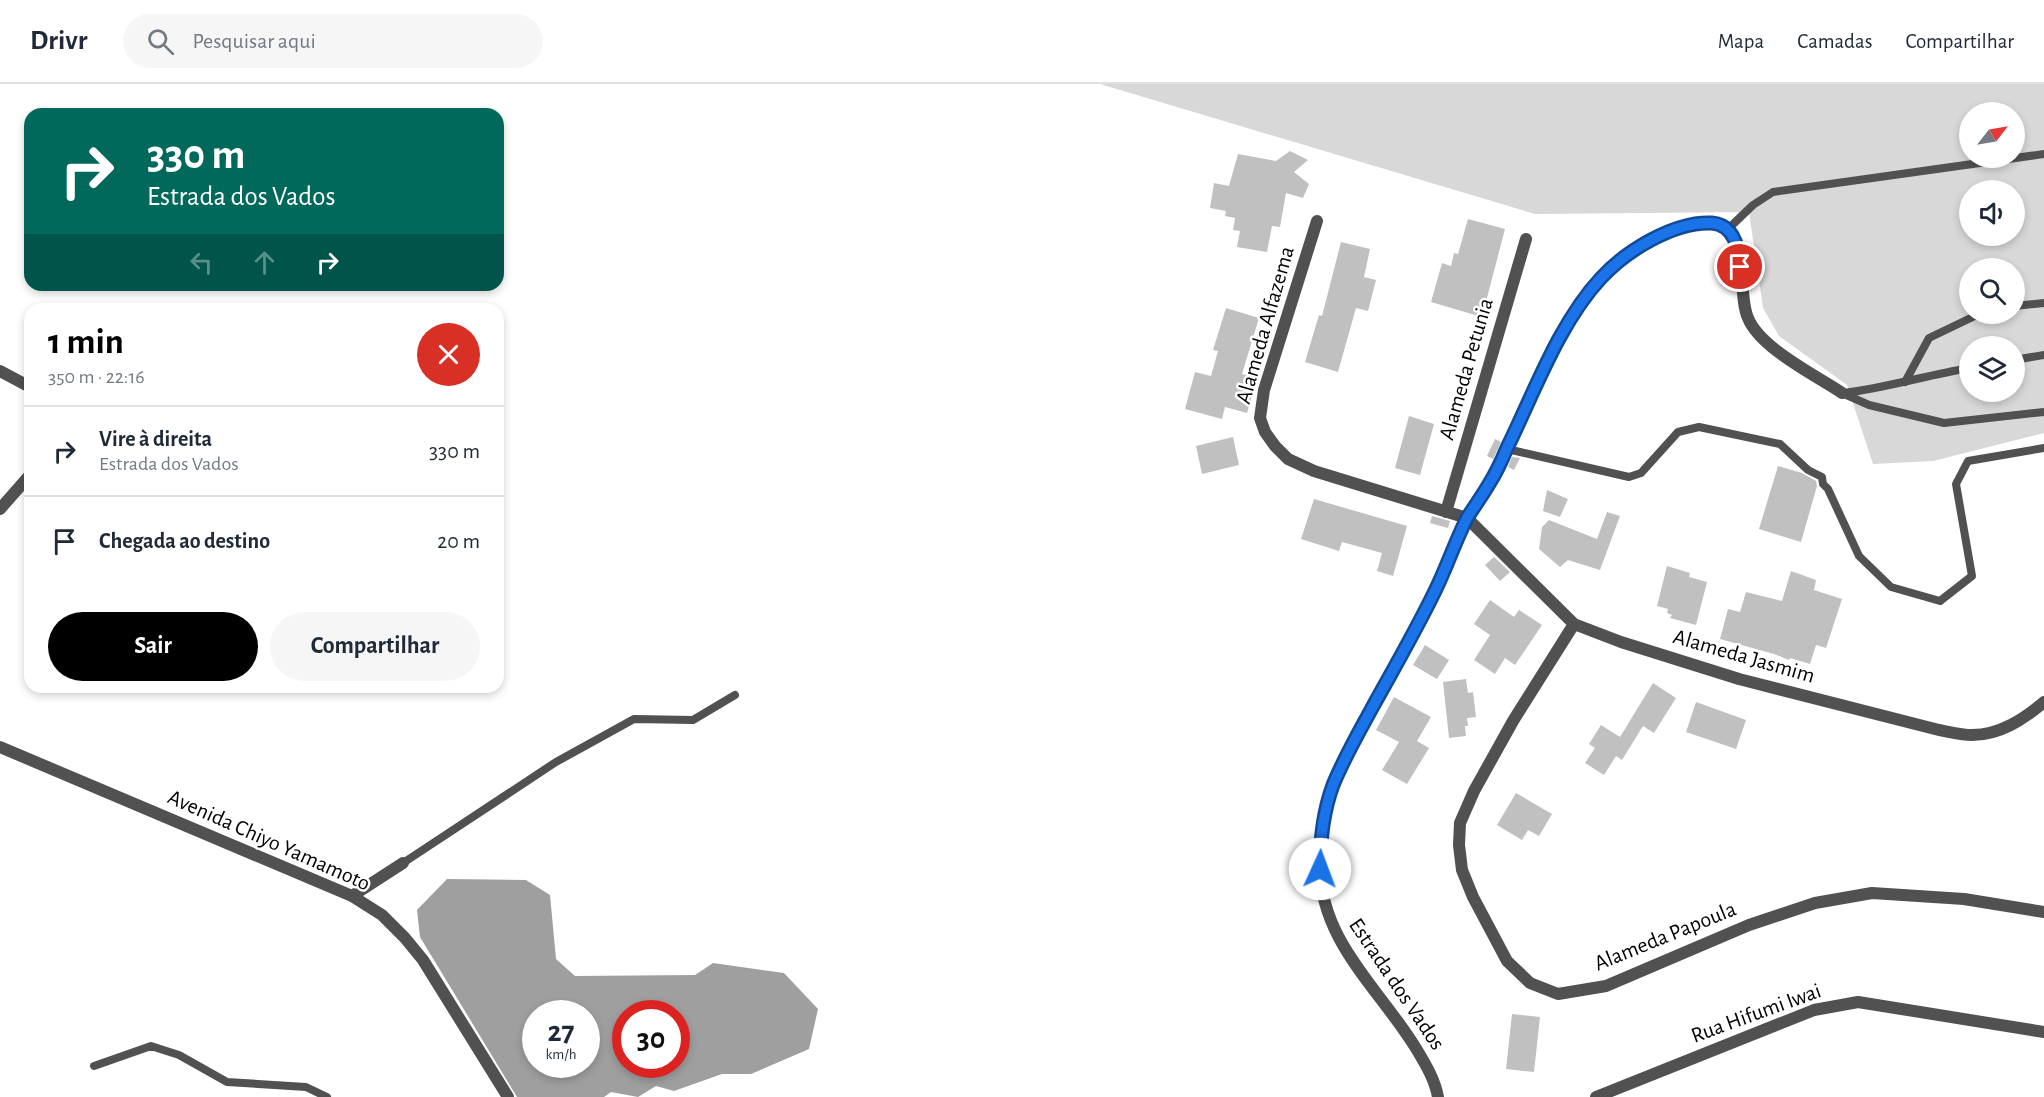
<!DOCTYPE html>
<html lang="pt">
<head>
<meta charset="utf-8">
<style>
	body { margin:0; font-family:"Alegreya Sans",sans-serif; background:#f6f6f7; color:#1f2937; height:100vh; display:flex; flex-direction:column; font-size:22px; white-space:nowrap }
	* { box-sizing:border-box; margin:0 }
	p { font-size:20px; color:#747a83 }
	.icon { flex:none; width:33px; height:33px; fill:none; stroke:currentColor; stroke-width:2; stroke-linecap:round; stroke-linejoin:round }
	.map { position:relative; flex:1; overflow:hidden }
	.side { position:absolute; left:24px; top:219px; width:480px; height:390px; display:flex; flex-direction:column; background:#fff; border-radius:18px; box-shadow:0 3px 9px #0003 }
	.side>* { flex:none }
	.top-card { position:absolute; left:24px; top:24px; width:480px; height:183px; border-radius:18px; box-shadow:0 3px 9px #0003; background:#00695c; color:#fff; overflow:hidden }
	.needle { width:39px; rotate:59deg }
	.controls { position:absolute; left:1959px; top:18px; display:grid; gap:12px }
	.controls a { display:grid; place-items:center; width:66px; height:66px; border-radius:50%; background:#fff; box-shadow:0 3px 9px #0003; font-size:30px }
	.speed { position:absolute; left:522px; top:916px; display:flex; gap:12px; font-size:30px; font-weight:700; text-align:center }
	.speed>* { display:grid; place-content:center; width:78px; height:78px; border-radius:50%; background:#fff; box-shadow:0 3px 9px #0003; line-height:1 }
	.speed small { font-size:15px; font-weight:400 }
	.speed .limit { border:9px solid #d22; background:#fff; color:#111 }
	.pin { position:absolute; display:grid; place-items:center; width:51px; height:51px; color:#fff; margin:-26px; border:3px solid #fff; border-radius:50%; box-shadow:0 2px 6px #0007 }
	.me { position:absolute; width:66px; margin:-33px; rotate:2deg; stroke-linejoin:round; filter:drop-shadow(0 0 4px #0008) }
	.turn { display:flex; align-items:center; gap:21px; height:126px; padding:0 24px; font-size:27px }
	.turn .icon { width:78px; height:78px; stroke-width:2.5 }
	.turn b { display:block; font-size:42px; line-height:51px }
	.lanes { display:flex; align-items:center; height:57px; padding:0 24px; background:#0003; justify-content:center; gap:30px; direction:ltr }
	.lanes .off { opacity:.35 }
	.round { display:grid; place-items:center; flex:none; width:63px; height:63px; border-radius:32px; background:#f6f6f7 }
	.head { display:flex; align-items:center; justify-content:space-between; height:102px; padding:0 24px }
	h1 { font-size:36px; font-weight:700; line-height:45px; color:#000 }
	.button { display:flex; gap:12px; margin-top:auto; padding:12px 24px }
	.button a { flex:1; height:69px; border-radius:36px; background:#000; color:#fff; font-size:24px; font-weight:700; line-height:69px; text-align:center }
	.button a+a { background:#f6f6f7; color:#1f2937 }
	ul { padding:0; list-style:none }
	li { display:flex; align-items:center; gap:18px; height:90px; padding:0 24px; border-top:2px solid #e0e1e3 }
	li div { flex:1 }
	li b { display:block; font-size:22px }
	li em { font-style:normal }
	header { display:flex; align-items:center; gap:36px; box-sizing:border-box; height:84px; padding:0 30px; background:#fff; border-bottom:2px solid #e0e1e3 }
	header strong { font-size:28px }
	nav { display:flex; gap:33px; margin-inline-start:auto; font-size:21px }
	.search { width:420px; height:54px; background:#f6f6f7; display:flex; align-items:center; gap:15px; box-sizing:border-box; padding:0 21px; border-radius:33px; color:#747a83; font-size:22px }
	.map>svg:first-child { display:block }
</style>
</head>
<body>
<header>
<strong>Drivr</strong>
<div class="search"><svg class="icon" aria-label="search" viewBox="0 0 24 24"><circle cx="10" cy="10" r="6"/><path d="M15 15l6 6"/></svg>Pesquisar aqui</div>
<nav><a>Mapa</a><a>Camadas</a><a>Compartilhar</a></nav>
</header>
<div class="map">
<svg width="2044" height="1013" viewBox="0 0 2044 1013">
	<rect width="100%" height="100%" fill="#fff"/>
	<path fill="#d8d8d8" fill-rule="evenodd" d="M1100,0H2044V349L1933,377L1873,380L1847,301L1779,252L1763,224L1749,128L1535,130ZM1970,28H2014V74H1970ZM1970,106H2014V152H1970ZM1970,184H2014V230H1970ZM1970,262H2014V308H1970Z"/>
	<path fill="#9f9f9f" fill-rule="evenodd" d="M447,795L526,796L550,811L556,875L575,892L695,891L713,879L784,889L818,925L809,965L751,990H722L674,1007L656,1002L638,1013L611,1008L604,1013H517L420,853L417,826ZM536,930H586V981H536ZM626,930H676V981H626Z"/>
	<path fill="#c0c0c0" d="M1290,67L1308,76L1294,88L1309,100L1303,114L1286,109L1280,143L1272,142L1267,168L1237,163L1240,147L1233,146L1235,134L1225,132L1226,127L1210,124L1214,99L1229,102L1238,70L1276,77Z
		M1468,135L1505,145L1482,233L1431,218L1442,179L1451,182L1454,169L1458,170Z
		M1341,158L1370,165L1364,193L1376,196L1368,227L1356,224L1338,288L1305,278L1319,231L1322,232Z
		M1226,224L1259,234L1242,290L1257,294L1247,329L1225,323L1222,335L1185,325L1195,288L1211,292L1218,267L1213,266Z
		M1409,332L1434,340L1420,391L1395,384Z
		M1233,353L1239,381L1202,390L1196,362Z
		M1495,355L1501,358L1493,375L1487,372Z
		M1512,373L1520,374L1514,386L1508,383Z
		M1778,382L1802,389L1816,397L1817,402L1801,458L1759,445Z
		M1547,406L1568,415L1560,433L1543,427Z
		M1314,415L1407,442L1393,492L1377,487L1382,469L1342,458L1339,467L1301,455Z
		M1607,428L1620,432L1600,486L1568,476L1560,483L1539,465L1542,443L1549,436L1597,455Z
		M1432,432L1450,437L1448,444L1430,439Z
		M1494,473L1510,488L1500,497L1485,481Z
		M1667,482L1690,489L1689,493L1707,498L1696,541L1670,534L1672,531L1667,529L1668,525L1657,522Z
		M1791,487L1816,496L1814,506L1842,515L1826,564L1816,561L1810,580L1790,574L1789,576L1774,570L1720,555L1728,525L1740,528L1746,508L1782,517Z
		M1490,516L1514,533L1519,526L1542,541L1515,581L1505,574L1495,590L1474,576L1490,551L1474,540Z
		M1425,561L1449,576L1437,595L1413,581Z
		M1466,595L1468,609L1473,608L1476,633L1467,634L1468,642H1465L1466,652L1449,654L1443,598Z
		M1653,599L1676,614L1654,649L1643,642L1622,676L1616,672L1604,691L1585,679L1595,664L1589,660L1601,641L1620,653Z
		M1394,613L1431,633L1417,657L1429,664L1407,700L1382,686L1399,658L1376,646Z
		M1696,618L1746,636L1736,665L1686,648Z
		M1516,709L1552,730L1539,752L1528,746L1522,756L1497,741Z
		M1512,930L1540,933L1534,988L1506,985Z"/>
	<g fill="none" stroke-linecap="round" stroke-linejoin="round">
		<path stroke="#515151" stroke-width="8" d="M1728,145L1753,121L1773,108L2044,70
			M2014,222L2044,219
			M2014,276L2044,271
			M1905,298L1929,254L1979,230
			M1842,309L1869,321L1944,339L2044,328
			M1844,309C1886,304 1927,291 1970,284
			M1507,365L1629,393L1641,389L1678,348L1699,343L1780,360L1808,386L1822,393L1823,400L1828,405L1859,472L1891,503L1940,517L1972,492L1956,400L1968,377L2044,364
			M403,779L556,678L634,635L693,636L735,611
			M94,982L151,962L179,971L227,998L306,1003L327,1013"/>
		<path stroke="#515151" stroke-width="12" d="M1317,137L1264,306L1260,334L1265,348L1275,362L1288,375L1314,387L1467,434L1574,540L1621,558L1739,595L1939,646C1950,648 1962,651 1972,651C2000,651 2024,635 2044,618
			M0,287L30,303
			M0,425L30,391
			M1446,428L1526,155
			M1574,540L1513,637L1474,707L1460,739L1459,761L1462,786L1473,813L1507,877L1530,899L1558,910L1606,902L1749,841L1815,819L1872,809L1964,815L2044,828
			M352,812L403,779
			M1438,1013C1435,996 1426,981 1417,966C1381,906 1320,858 1320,782C1319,755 1323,726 1334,700C1344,672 1360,647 1374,620C1394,585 1414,549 1432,513C1445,488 1454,461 1466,436C1473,423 1483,411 1490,398C1498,385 1504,371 1510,358C1536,303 1559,241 1601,195C1623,171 1678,134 1713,139C1752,145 1736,207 1748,234C1760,264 1815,291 1842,309
			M1596,1013L1814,926L1858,918L2044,948"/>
		<path stroke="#515151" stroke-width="12" d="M0,663L352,812L382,831L405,854L423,876L508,1013"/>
	</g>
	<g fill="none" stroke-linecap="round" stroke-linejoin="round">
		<g stroke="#114b97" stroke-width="15">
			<path id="route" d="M1320,785C1320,757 1323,728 1333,701C1344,674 1358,650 1372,624C1393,586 1415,548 1434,509C1446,485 1455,458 1467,434C1474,423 1482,412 1489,400C1496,389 1502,376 1507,364C1534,309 1559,239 1601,194C1626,167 1674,137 1712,139C1735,141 1739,165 1740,183"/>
		</g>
		<use href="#route" stroke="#1a73e8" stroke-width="10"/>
	</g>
	<g text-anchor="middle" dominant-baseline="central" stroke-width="5" stroke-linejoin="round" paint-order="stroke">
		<g font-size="22" fill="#000" stroke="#fff">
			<text transform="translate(1265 241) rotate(-74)">Alameda Alfazema</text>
			<text transform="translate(1466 285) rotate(-74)">Alameda Petunia</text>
			<text transform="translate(1744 572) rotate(16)">Alameda Jasmim</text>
			<text transform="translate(269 756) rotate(24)">Avenida Chiyo Yamamoto</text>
			<text transform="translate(1665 852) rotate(-22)">Alameda Papoula</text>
			<text transform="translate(1397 900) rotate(56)">Estrada dos Vados</text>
			<text transform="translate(1756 929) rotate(-20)">Rua Hifumi Iwai</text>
		</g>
	</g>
</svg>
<div class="controls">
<a><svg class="needle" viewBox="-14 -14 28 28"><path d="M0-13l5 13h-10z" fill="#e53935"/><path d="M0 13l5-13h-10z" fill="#747a83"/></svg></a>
<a><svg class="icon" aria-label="sound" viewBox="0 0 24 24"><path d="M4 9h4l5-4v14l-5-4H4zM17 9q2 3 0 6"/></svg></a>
<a><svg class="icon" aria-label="search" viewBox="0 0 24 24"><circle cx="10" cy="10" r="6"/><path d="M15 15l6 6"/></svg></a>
<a><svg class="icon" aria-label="layers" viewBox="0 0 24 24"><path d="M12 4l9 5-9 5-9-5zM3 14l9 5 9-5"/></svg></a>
</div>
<div class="speed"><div>27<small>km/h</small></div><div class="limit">30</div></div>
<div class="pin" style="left:1740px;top:183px;background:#d93025"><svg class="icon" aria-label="arrive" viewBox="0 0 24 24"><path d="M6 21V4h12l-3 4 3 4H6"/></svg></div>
<svg class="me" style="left:1320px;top:785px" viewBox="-20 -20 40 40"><circle r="19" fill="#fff"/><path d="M0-13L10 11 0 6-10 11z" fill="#1a73e8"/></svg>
<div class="top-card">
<div class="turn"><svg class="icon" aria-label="right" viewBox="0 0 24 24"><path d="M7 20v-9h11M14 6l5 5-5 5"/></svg><div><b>330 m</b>Estrada dos Vados</div></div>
<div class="lanes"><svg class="icon off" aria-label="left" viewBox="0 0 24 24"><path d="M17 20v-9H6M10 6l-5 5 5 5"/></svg><svg class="icon off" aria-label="ahead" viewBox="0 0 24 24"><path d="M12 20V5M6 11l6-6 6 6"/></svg><svg class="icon" aria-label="right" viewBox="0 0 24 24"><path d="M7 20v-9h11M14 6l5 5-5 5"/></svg></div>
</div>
<section class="side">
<div class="head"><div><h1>1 min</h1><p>350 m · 22:16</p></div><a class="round" style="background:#d93025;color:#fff"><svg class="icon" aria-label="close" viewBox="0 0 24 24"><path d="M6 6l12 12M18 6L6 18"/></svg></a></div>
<ul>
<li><svg class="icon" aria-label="right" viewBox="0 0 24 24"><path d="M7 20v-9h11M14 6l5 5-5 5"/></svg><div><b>Vire à direita</b><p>Estrada dos Vados</p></div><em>330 m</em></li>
<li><svg class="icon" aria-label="arrive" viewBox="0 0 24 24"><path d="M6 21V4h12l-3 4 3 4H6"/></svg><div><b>Chegada ao destino</b></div><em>20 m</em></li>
</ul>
<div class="button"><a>Sair</a><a>Compartilhar</a></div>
</section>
</div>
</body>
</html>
